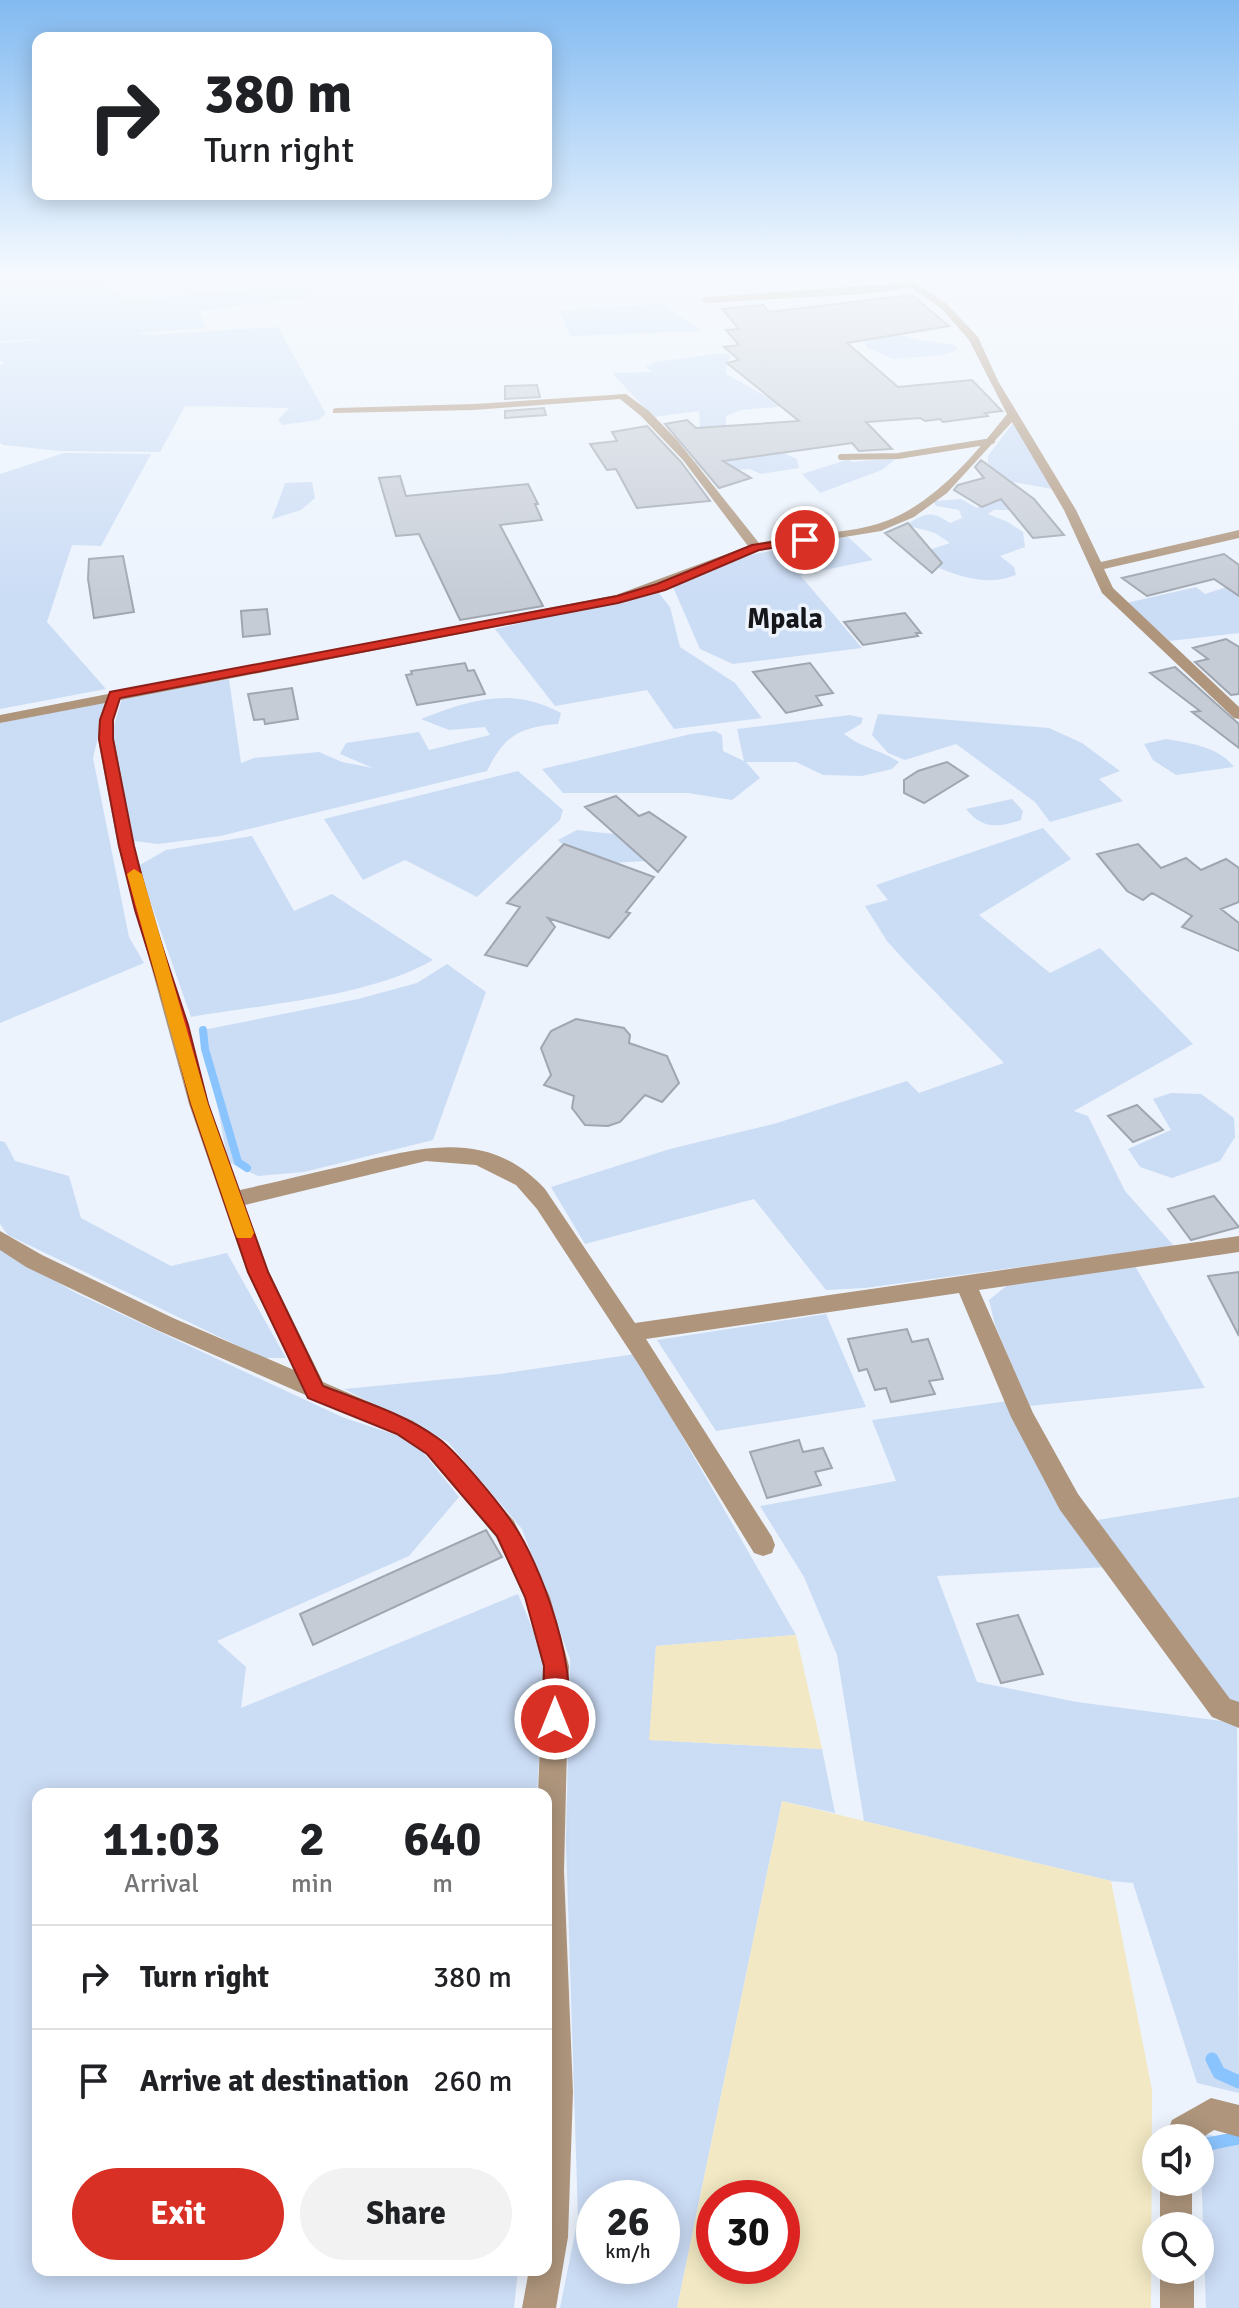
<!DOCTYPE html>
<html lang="en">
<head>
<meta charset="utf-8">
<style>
	body { margin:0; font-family:Signika,sans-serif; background:#f2f2f2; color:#202124; height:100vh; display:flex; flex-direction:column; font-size:30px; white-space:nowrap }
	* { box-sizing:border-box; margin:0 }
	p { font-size:26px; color:#757577 }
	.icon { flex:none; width:44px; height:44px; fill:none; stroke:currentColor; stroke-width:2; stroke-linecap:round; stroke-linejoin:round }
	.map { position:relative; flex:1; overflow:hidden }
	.details { position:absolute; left:32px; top:1788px; width:520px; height:488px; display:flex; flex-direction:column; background:#fff; border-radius:16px; box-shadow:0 4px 20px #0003 }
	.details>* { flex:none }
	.hud { position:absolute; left:32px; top:32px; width:520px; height:168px; border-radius:16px; box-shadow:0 4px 20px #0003; background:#fff; color:#202124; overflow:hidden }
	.fabs { position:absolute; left:1142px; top:2124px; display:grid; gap:16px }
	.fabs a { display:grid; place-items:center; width:72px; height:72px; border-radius:50%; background:#fff; box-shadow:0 4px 20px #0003; font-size:40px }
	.speed { position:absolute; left:576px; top:2180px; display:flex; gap:16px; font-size:40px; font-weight:700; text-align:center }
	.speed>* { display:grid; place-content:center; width:104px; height:104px; border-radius:50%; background:#fff; box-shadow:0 4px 20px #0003; line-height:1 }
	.speed small { font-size:20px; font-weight:400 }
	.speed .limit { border:12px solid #d22; background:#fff; color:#111 }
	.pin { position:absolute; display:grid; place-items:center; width:68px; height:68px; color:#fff; margin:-34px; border:4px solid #fff; border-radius:50%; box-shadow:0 2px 8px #0007 }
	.me { position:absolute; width:88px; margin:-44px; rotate:0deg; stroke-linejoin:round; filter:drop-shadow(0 0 6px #0008) }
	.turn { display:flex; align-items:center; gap:28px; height:168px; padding:0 40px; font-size:36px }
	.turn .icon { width:104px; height:104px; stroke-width:2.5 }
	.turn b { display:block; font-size:56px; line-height:68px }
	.eta { display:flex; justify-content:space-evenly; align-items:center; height:136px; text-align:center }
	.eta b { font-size:48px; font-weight:700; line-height:56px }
	.button { display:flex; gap:16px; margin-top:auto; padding:16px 40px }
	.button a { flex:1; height:92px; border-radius:48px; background:#d93025; color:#fff; font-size:32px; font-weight:700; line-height:92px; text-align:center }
	.button a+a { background:#f2f2f2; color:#202124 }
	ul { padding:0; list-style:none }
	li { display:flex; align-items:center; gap:24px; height:104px; padding:0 40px; border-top:2px solid #e0e0e0 }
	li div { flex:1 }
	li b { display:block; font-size:30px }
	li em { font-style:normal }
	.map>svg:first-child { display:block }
</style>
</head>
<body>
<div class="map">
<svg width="1239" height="2308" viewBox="0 0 1239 2308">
	<rect width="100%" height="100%" fill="#ecf3fd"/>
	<path fill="#cbdcf5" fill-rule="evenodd" d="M0,277H112L106,286L125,300L299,285L309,297L200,311L206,328L138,333L147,335L278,327L326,414L318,420L282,425L278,420L289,408L185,406L160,452L59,451L3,445L0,443V365L5,362L0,361V343L64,338L0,341Z
		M664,304L701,331L570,336L559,310Z
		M874,328L919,340L955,345L958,350L943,355L893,359L866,347L865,340L846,336Z
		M717,354H728L731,357L727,362L726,374L767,397L789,395L801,405L741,410L726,416V427L709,430L700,427L699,411L653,417L612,373L652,372L646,367L655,362Z
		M1013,423L1052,489L1008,481L988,467V456Z
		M777,450L797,459L799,468L761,474L749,469L715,472L701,469L694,462L709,457Z
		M64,453L151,454L101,546L72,545L47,622L106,689L0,709V474Z
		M897,458L882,470L820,493L802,474L849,459L852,462Z
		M312,482L315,498L301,510L272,519L285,483Z
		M995,497L1013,499L1012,510H994L988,514L1008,522L1023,532L1025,547L1000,556L1014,567L1016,575C986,587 958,576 929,564V550L950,543L935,533L906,525C925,513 931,510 950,523L962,518L959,510L936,506L934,501L961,499L977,508L983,501Z
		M847,536L873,560L800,575L862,648L733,664L700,649L673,587L745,556Z
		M1239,583V633L1170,641L1126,603L1196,587L1205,594Z
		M658,592L670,607L680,647L735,683L762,718L674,729L647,690L555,706L495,629Z
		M229,679L241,763L254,758L319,752L342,762L373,768L340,754L346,743L419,732L429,750L490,735L485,727L449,730L421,719C470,700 511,686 561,713L558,724C519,727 504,736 487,771L220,836L158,844L134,841L111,736L122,698Z
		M107,700L93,758L129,937L144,963L0,1023V723Z
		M878,714L1049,728L1082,743L1120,771L1099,779L1123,801L1050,822L1035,802L956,744L905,760L888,753L872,735Z
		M850,715L863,718L861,724L844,734C865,750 880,749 899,762L892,769L862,776L823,775L796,762H746L760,778L732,800L688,793H563L542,769L691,734L715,731L722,735L723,751L744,761L737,729Z
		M1166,739C1190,743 1219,747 1234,767L1176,775L1153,760L1144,744Z
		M518,771L563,810L560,820L477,897L405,860L363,880L324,819Z
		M1012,799L1023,811L1021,820C997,828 982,829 966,809Z
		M1043,828L1071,859L979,915L1050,973L1100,948L1193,1044L1074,1111L1088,1116L1125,1191L1174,1246L865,1288L826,1290L754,1199L585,1244L551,1187L670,1149L777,1123L907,1081L919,1093L1004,1063L906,962L887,941L865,906L888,900L876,885Z
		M577,830L632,836L646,861L583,865L558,840Z
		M252,836L294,911L332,894L433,960C369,997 265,1004 191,1017L138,866L166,850Z
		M447,964L486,992L433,1140L304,1172L258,1176L228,1162L203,1030L358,999L417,983Z
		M1171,1093L1201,1094L1234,1118L1235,1137L1220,1161L1172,1178L1140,1167L1128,1149L1171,1130L1153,1099Z
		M0,1141L5,1142L15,1161L69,1176L81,1218L171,1266L227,1253L286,1358H263L8,1235L0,1224Z
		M0,1249L76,1293L342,1417L414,1441L459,1497L409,1556L217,1641L246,1667L241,1708L518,1594L545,1659L537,1794H38V2270H518L514,2308H0Z
		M1134,1264L1205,1388L1029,1406L995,1325L989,1300L1009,1284Z
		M826,1314L866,1407L716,1431L657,1340Z
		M635,1354L796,1635L656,1646L650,1740L822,1749L835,1813L782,1801L677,2308H560L578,2218L566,1841L570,1659L522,1529L448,1442L344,1389L500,1374ZM594,2198H662V2266H594Z
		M1008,1401L1108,1567L937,1576L977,1682L1077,1702L1237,1723L1239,2093L1197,2083L1133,1883L1111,1881L864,1821L837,1655L804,1577L760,1506L896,1481L872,1420Z
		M1239,1497V1705L1230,1701L1091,1521Z
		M1197,2132L1239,2142V2308H1206L1200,2138Z"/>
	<path fill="#f2e8c3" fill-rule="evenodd" d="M796,1635L822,1749L649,1740L656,1646Z
		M782,1801L1111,1881L1152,2090L1151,2308H677ZM714,2198H782V2266H714Z"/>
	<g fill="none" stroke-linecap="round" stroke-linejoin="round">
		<path stroke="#8ac4fe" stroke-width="8" d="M203,1030L205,1049L238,1162L247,1168"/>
		<path stroke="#8ac4fe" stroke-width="13" d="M1212,2059L1219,2073L1239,2082
			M1203,2145L1239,2138"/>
	</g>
	<path fill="#c6ccd6" stroke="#a0a6af" stroke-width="2" d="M912,295L949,326L847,343L898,387L972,380L1002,411L985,413L988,416L943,422L940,419L925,421L920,418L866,422L892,449L859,451L852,443L723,461L751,478L719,488L665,424L687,420L696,428L799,421L727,363L739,360L724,347L739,345L726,330L739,329L722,309L763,305L769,312Z
		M537,385L540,397L505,399V386Z
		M544,408L546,415L505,418V411Z
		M647,426L681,462L710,501L637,508L616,469L607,470L590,444L617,441L612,432Z
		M981,460L1034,499L1064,535L1033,538L1001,499L982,507L954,490L958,485L984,478L975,467Z
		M400,476L406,496L528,484L538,504H535L542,520L500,525L543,606L460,620L419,534L396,536L379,478Z
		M908,523L942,563L932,573L885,533Z
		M1224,554L1239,565V596L1214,579L1147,596L1122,578Z
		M123,556L134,612L94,618L88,579L89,559Z
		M267,609L270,634L243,637L241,611Z
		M905,613L921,633H916L918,636L863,645L844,622Z
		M1226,639L1239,647V694L1231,695L1195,662L1208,659L1193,648Z
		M465,663L468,671L474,670L485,694L417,705L406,675L412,674L411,671Z
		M810,663L833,693L816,696L822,705L786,713L753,672Z
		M1175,667L1239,724V748L1192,712L1200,711L1150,673Z
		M292,688L298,719L265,724L264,719L254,720L248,694Z
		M947,762L968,776L924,803L904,793V780L918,771Z
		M616,796L639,816L649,812L686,837L658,872L585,807Z
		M564,844L654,877L626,912L630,913L609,938L548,918L555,927L527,966L485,955L520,907L507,903Z
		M1138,844L1161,868L1186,858L1201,870L1226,859L1239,868V902L1221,909L1239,923V951L1182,927L1192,916L1152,893L1143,900L1127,891L1097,854Z
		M576,1019L624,1028L630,1035L629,1043L667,1056L679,1083L662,1102L645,1095L620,1122L608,1126L585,1125L572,1108L574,1096L544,1085L551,1075L541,1048L551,1031Z
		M1137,1105L1163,1130L1133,1142L1108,1116Z
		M1214,1196L1239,1227L1191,1240L1168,1209Z
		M1239,1272V1336L1208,1276Z
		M907,1329L912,1342L928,1339L943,1379L929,1381L935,1394L891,1402L886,1388L875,1390L867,1369L859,1371L848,1339Z
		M799,1440L803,1452L823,1448L832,1468L815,1472L821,1485L767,1498L750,1452Z
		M486,1530L502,1557L313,1645L300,1614Z
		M1018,1615L1043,1674L1001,1683L977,1624Z"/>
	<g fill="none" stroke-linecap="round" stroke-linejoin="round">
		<path stroke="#ae957c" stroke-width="6" d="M841,457L898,456L992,441"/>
		<path fill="#ae957c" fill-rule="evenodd" d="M896,277H907L947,304L978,337L998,381L1076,510L1101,562L1239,530V538L1104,569L1113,588L1239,707V719L1234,718L1102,593L1064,510L1012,422L947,493L914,517L881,531L759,551L618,603L120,700L113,720L114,739L134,846L209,1104L240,1190C276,1182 312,1173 348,1165C419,1148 488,1127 545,1189L635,1323L1239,1236V1252L979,1290L1033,1413L1078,1494L1230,1699L1239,1702V1728L1212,1717L1060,1510L1011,1417L959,1293L646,1339L772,1537L775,1545L772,1553L763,1556L754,1553L639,1365L537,1209L516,1185L476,1165L426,1161L245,1205L269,1272L323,1382L413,1421L442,1440L514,1521L550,1597L569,1666L564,1871L573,2092L568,2237L556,2308H522L529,2270H546V1794H538L543,1666L525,1598L496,1537L426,1454L397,1435L157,1330L26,1267L0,1250V1231L42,1255L173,1318L294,1370L247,1272L189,1104L118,846L98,739L99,720L105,703L0,723V715L616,595L748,546L683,460L641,416L620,399L474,410L333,413V409L337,408L474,404L626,394L649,411L677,440L759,543C796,534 834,535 870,526C928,512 971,459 1007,414L969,340L941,308L911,288L865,294L706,303L701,300L706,297L904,283Z
			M1211,2098L1239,2105V2137L1214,2130L1200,2139L1165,2138L1172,2120Z
			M1160,2182H1192V2226H1160Z
			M1160,2270H1194V2308H1160Z"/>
	</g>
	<linearGradient id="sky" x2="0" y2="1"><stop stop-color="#82baf1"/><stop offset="0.46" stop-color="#f6fafe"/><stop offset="1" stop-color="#f6fafe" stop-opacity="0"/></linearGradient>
	<rect width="1239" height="600" fill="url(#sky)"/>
	<path fill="#d93025" stroke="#8d1f18" stroke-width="2" d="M805,537L809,538V542L759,550L665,590L618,603L120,698L113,720V739L134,846L150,910L188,1025L208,1104L268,1272L323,1386C362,1401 405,1414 439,1439C456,1451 498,1502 511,1521C540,1560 584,1681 564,1728L555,1731L547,1728L543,1719L544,1666L525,1597L497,1536L427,1454L397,1434L308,1398L248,1272L191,1104L171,1025L135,910L119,846L99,739L100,720L110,692L617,596L657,584L752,545Z"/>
	<path fill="#f59e0b" d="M134,869L142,874L208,1104L254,1233L251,1238H237L235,1233L191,1104L127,874Z"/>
	<g text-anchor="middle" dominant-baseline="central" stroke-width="7" stroke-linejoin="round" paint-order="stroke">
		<g font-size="28" font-weight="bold" fill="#15171b" stroke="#ecf3fd">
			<text x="785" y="619">Mpala</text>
		</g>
	</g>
</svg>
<div class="fabs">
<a><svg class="icon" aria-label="sound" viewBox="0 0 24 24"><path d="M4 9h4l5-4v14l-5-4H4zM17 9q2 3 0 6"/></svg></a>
<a><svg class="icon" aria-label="search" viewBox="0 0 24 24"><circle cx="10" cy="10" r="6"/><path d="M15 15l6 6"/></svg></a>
</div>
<div class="speed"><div>26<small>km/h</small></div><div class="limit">30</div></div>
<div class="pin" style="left:805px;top:540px;background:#d93025"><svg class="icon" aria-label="arrive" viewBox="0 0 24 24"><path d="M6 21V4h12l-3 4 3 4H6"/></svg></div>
<svg class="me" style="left:555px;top:1719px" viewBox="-20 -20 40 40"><circle r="17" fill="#d93025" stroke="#fff" stroke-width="3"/><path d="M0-11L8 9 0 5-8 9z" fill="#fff"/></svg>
<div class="hud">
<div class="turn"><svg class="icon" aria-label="right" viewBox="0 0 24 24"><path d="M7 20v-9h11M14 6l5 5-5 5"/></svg><div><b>380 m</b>Turn right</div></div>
</div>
<section class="details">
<div class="eta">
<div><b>11:03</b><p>Arrival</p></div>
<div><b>2</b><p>min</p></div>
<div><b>640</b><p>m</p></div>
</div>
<ul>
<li><svg class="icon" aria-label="right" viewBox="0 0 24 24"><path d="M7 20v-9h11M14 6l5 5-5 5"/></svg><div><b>Turn right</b></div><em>380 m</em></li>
<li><svg class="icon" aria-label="arrive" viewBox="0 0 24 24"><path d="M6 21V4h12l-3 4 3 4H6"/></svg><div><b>Arrive at destination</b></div><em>260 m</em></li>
</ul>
<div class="button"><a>Exit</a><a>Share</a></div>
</section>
</div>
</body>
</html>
